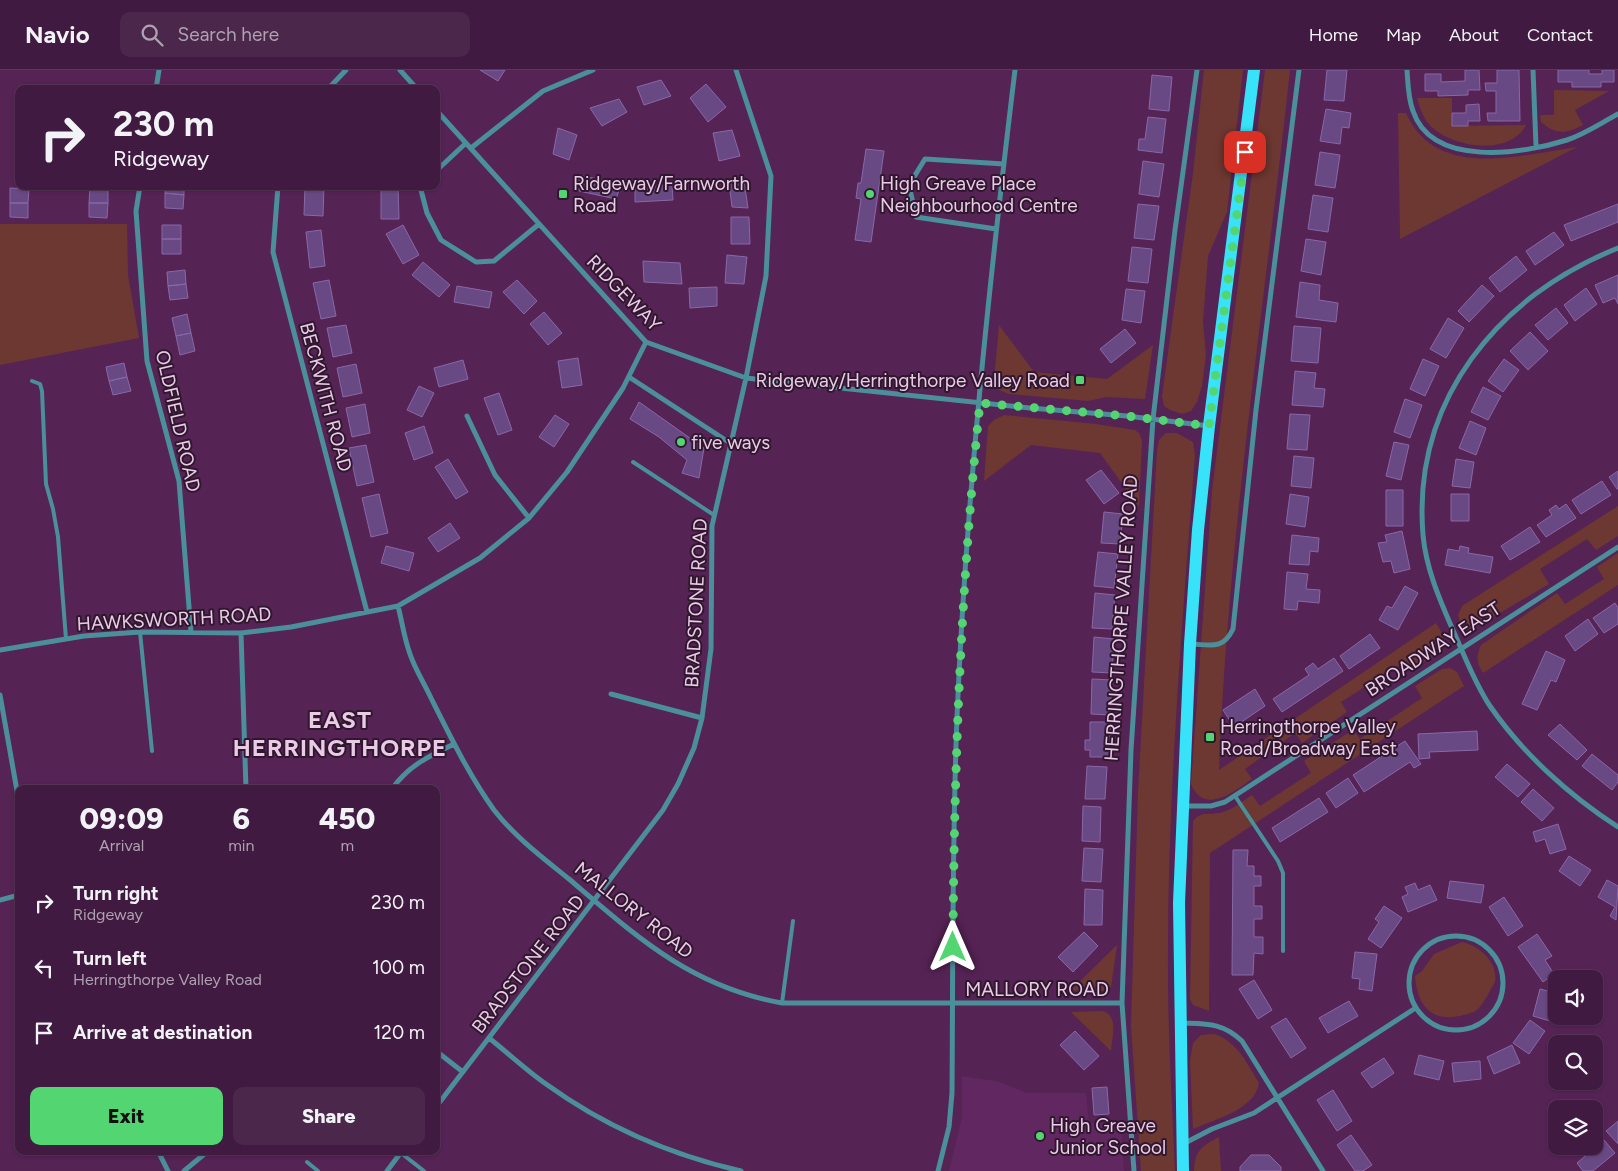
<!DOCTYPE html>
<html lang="en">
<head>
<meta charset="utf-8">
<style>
	body { margin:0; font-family:Figtree,sans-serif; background:#4b274b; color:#f1f3f6; height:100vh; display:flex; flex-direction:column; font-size:19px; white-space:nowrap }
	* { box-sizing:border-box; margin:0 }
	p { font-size:16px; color:#aea1b1 }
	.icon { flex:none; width:28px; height:28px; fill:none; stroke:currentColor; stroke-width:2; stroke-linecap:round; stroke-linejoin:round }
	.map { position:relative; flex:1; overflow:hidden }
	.side { position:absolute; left:15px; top:715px; width:425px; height:370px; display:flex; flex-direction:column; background:#401a40; border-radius:10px; box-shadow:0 1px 4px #0004,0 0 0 1px #593859 }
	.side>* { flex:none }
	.hud { position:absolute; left:15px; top:15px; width:425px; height:105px; border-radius:10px; box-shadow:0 1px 4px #0004,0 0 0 1px #593859; background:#401a40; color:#f1f3f6; overflow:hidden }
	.controls { position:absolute; left:1548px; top:900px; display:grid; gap:10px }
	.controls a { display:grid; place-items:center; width:55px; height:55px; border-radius:10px; background:#401a40; box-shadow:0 1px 4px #0004,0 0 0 1px #593859; font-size:25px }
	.pin { position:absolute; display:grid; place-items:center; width:42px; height:42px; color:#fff; margin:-21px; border-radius:10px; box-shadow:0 2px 8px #0006 }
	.me { position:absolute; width:55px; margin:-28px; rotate:0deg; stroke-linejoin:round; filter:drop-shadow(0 0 4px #0008) }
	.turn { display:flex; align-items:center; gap:18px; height:105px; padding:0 15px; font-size:22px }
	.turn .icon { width:65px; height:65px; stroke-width:2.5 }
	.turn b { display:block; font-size:35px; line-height:42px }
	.eta { display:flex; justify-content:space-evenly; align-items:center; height:85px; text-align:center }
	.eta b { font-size:30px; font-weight:800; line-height:35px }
	.cta { display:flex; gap:10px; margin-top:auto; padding:10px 15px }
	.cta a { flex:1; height:58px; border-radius:10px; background:#53d672; color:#111; font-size:20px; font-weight:800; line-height:58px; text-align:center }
	.cta a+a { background:#4b274b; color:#f1f3f6 }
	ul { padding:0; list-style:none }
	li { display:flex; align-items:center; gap:15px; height:65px; padding:0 15px }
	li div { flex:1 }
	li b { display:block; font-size:19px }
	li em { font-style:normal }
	header { display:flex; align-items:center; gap:30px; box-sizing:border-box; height:70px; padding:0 25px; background:#401a40; border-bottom:1px solid #593859 }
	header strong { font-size:24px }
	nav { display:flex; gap:28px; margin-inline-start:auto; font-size:18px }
	.search { width:350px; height:45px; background:#4b274b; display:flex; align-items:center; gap:12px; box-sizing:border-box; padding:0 18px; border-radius:10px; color:#aea1b1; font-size:19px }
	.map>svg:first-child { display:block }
</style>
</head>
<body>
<header>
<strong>Navio</strong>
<div class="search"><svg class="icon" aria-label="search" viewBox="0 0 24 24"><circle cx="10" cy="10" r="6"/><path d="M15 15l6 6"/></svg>Search here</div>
<nav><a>Home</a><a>Map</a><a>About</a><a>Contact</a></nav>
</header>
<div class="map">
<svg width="1618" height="1101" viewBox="0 0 1618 1101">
	<rect width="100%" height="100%" fill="#562355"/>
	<path fill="#612760" d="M962,1006L996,1011L1027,1023H1086L1089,1053L1121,1052L1124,1101H949L962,1047Z"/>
	<path fill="#6d3831" d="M1204,0H1243L1227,142L1208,186L1203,252L1206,285L1202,316L1197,332L1191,341L1182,344L1170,340L1164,336L1162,326L1193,103Z
		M1265,0H1290C1265,233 1228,465 1219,700L1436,553C1454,579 1432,585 1413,600L1406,591L1341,632L1347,642L1302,673L1295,663L1245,699L1252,709C1235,721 1204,746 1191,714L1212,421Z
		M1554,20L1609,21L1575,40L1583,55C1566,64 1556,65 1541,52L1540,45H1554Z
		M1417,28H1452V56L1526,55C1510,86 1455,78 1433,58C1424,51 1420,39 1417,28Z
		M1398,43H1406C1436,111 1520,85 1577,77L1400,169Z
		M0,154H127L128,205L139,268L0,295Z
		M999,255L1034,302L1107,309L1153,275L1145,329L1106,327L1088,331L1009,324L999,320L994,311Z
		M1004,345L1096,354L1135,360L1139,363L1142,370L1139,437L1100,383L1031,375L984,411L988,356L994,350Z
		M1166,363H1177L1193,372L1195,385C1182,557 1167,729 1168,901C1168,968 1172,1034 1175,1101H1141L1131,956L1138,722L1157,381L1159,370Z
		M1618,436V466L1596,480L1587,469L1540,499L1549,514L1478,556L1470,560L1462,559L1458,545L1462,536Z
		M1618,483V515L1483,603C1476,592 1476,587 1481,575L1557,523L1565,534L1604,509L1597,497Z
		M1450,598L1457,602L1464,616L1210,783L1209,941L1193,935L1190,929L1193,751C1202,740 1211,746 1223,742C1233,739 1243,731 1252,725L1260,736L1311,703L1304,691L1353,660L1360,669L1422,628L1415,616L1442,599Z
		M1462,872C1480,876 1498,892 1495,912C1490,920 1485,932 1478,939C1474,943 1466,944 1460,946C1430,952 1417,934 1415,906L1422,901L1434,884Z
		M1117,875L1111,917C1101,925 1084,921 1071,920Z
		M1103,941C1119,947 1112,966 1111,981L1071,942Z
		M1215,964C1237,972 1247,993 1259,1013C1255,1040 1215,1049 1193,1059L1190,991L1193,973L1201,965Z
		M1219,1067L1221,1101H1194C1195,1080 1201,1077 1219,1067Z"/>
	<path fill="#694983" stroke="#8a67a7" d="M480,0H505L498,11Z
		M1327,0H1347L1344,31L1324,30Z
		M1465,0H1479L1480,20H1468V25L1438,26V21H1425V4H1441V12L1465,11Z
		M1497,0H1519L1520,51H1488L1487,43H1496V21H1486L1485,13H1497Z
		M1558,0H1589V4H1602V0H1614V12H1601V17H1572V12H1558Z
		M1152,5L1172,7L1169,41L1149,39Z
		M661,10L671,26L644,35L637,17Z
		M706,14L726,37L708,52L690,28Z
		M619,29L627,42L602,56L590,38Z
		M1479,34L1480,51H1468V56H1452V43H1466V35Z
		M1326,39L1351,43L1349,58L1342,57L1340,74L1320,71Z
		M1148,47L1166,49L1162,83L1138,80L1139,69H1145Z
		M558,58L577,65L569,90L553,84Z
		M732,60L740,86L719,91L713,63Z
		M866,79L884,81L871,172L855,170L861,129L856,128L858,113H861Z
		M1320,82L1340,85L1335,118L1315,115Z
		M1143,91L1164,94L1159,127L1139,124Z
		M579,105L621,114L616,129L579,121Z
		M744,111L748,138L732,137L729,113Z
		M672,114L673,130L635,132V119Z
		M166,116H184V125L165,123Z
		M305,116H324L323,146L304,145Z
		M381,116H398L399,149H381Z
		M10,118L29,119L28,133H10Z
		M90,118H108V133H89Z
		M165,123L184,125L183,139L165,138Z
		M1313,125L1333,128L1328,162L1308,159Z
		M10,133H28V148L10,147Z
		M89,133H108L107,148L89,147Z
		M1138,134L1159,136L1154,170L1134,168Z
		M1618,134V152L1571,171L1564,155Z
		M731,147H749L750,174H731Z
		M162,155H181V169H162Z
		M403,155L419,185L403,194L386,164Z
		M321,160L325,196L310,198L306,162Z
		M1554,162L1564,175L1535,195L1526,181Z
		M162,169H181V184H162Z
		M1306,169L1326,172L1321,205L1301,201Z
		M1132,177L1152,179L1148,213L1128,211Z
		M727,185L747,187L744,214L725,213Z
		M1516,186L1527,200L1500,222L1489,208Z
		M643,191L680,193L682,214L644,212Z
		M423,192L450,215L439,227L412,205Z
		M185,200L186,214L168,216L167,202Z
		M1618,205V234L1615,228L1603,233L1595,215Z
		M329,210L336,246L321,249L313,213Z
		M517,210L537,231L524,244L503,222Z
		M1300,212L1320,215L1319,230L1338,233L1336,252L1296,247Z
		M186,214L188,228L170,230L168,216Z
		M1482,215L1494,226L1469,252L1458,241Z
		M457,216L492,222L489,238L454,232Z
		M717,217V236L690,238L689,218Z
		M1586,218L1597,234L1575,251L1564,235Z
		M1126,219L1145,221L1141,253L1122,250Z
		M1556,238L1568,253L1548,270L1535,255Z
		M544,242L562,263L548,275L530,254Z
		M187,244L191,263L176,266L172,248Z
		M1448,248L1464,258L1446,288L1430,279Z
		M346,255L352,283L333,287L327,258Z
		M1294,256L1321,258L1318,293L1291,291Z
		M1125,259L1136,273L1111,293L1100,279Z
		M1530,262L1548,281L1528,300L1510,281Z
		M191,263L195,281L180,285L176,266Z
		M578,288L582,315L562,318L558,291Z
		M1423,289L1439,296L1425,326L1410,319Z
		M1504,289L1519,300L1503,322L1488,311Z
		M463,290L468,309L439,317L434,298Z
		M124,293L127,307L109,311L106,297Z
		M356,294L362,323L343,327L337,298Z
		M1295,301L1316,303L1314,318L1325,319L1323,337L1292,335Z
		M127,307L131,321L113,325L109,311Z
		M419,316L434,323L422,347L407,340Z
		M1483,317L1501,326L1488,350L1471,342Z
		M499,323L512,360L498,365L484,328Z
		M1405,329L1422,335L1410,368L1394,362Z
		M639,332L704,378L699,408L682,403L687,390L659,367L630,349Z
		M365,334L370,363L352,367L346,338Z
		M1290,344L1310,345L1307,380L1287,379Z
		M555,345L569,354L554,377L539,367Z
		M1470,351L1486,358L1476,385L1459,378Z
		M424,356L433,383L414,390L405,363Z
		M1394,372L1409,375L1401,410L1386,406Z
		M366,375L374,412L357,416L349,378Z
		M1294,386L1314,388L1311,418L1291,416Z
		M448,389L468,422L456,429L435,397Z
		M1456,389L1474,392L1470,418L1452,416Z
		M1101,400L1119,423L1104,434L1086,410Z
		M1618,401V419H1617L1609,407Z
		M1602,411L1611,425L1581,444L1572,430Z
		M1386,420H1403V456H1386Z
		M379,424L388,463L371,467L362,428Z
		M1290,424L1309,427L1305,457L1286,454Z
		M1451,424H1469V451H1451Z
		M1566,434L1576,448L1546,467L1537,455L1552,445L1549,440L1556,435L1559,439Z
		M1104,442L1123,444L1120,474L1101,473Z
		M450,453L460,468L438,482L428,468Z
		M1530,457L1540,472L1510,490L1501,476Z
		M1402,461L1410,499L1394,503L1391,491L1383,492L1378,473L1387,472L1385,465Z
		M1292,465L1319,468L1318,482L1310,481L1309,495L1289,494Z
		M386,476L414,483L409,501L381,493Z
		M1460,476L1469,478L1468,483L1493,487L1490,503L1445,495L1448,479L1459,481Z
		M1098,482L1118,484L1114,518L1094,516Z
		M1287,502L1308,504L1306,519L1320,520L1319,533L1298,531L1297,540L1284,539Z
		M1405,516L1418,523L1398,560L1379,550L1387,536L1392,538Z
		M1095,523L1115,525L1112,559L1092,558Z
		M1615,533L1618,538V554L1604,563L1593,548Z
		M1588,549L1598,564L1575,581L1565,566Z
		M1370,564L1380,578L1349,599L1340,586Z
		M1094,567L1114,569L1112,603L1092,602Z
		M1546,581L1565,590L1556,612L1551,610L1537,640L1522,634Z
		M1334,588L1343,601L1282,642L1273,629L1309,605L1305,599L1313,593L1318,599Z
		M1092,609L1112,610L1110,645L1091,644Z
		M1255,619L1265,636L1234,657L1223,640Z
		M1090,652H1110V687H1090V680H1085V670H1090Z
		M1560,654L1587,680L1577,690L1548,665Z
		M1477,661L1478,680L1429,682L1430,688L1419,689L1418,664Z
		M1405,671L1421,694L1414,698L1410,692L1364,722L1353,705Z
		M1592,684L1618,705V712L1612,720L1582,696Z
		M1507,694L1530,714L1518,727L1495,707Z
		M1087,696L1107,697L1105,729H1085Z
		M1348,708L1358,723L1336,738L1326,723Z
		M1533,719L1554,738L1542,751L1521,732Z
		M1319,728L1328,742L1280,772L1272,758Z
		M1083,736L1101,737L1100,772L1082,771Z
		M1558,754L1566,779L1550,784L1545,769L1536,772L1533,762Z
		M1084,778L1103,779L1101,812L1082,811Z
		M1233,780H1248L1247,796H1254V806H1261V816H1254V836H1262V849H1254V867H1263V884L1254,883L1253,905H1232Z
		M1569,786L1591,800L1580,816L1559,801Z
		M1607,810L1618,816L1616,850L1610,846L1615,837L1598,827Z
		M1450,811L1484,815L1481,833L1447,828Z
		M1415,813L1418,820L1430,815L1437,830L1408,842L1402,827L1408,824L1405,817Z
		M1085,819L1103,820L1102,855H1084Z
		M1504,827L1523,856L1508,866L1489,837Z
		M1384,836L1402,848L1381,878L1368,869L1379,852L1375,849Z
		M1084,862L1098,876L1073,902L1058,887Z
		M1537,864L1552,886L1545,890L1554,904L1543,912L1518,877Z
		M1355,882L1377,884L1372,921L1359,919L1360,909L1352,908Z
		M1254,910L1272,940L1258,949L1239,919Z
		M1540,919L1556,923V941L1553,952L1533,946Z
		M1349,931L1358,946L1328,963L1319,948Z
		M1286,948L1306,978L1291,988L1271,957Z
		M1530,950L1545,961L1529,984L1513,973Z
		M1075,961L1099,986L1084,1000L1060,975Z
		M1512,975L1520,993L1494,1004L1487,987Z
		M1419,985L1444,991L1439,1010L1414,1004Z
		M1384,988L1394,1003L1372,1018L1361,1003Z
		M1480,991L1481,1009L1454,1012L1452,993Z
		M1107,1017L1109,1044L1094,1045L1092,1018Z
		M1333,1020L1352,1051L1337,1061L1317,1030Z
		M1618,1051V1074L1606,1061Z
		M1351,1065L1372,1095L1363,1101H1355L1337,1075Z
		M1604,1070L1615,1083L1593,1101H1583L1577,1093Z
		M1251,1085H1269L1281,1097V1101H1240V1097Z"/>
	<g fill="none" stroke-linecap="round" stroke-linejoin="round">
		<path stroke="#4a8f9a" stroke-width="4" d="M32,311L40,314L42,321L46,414L53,439L58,467L66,569
			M633,392L714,445
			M140,562L152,681
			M1235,726L1278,791L1283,803V881
			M782,933L793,851
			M401,1083L424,1101
			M307,1092L318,1101"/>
		<path stroke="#4a8f9a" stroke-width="5" d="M400,0L417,19
			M1407,0C1408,14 1408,28 1413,41C1432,98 1523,84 1567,70C1585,64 1601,53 1618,44
			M1533,0L1536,76
			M156,19L159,0
			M328,19L346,0
			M436,40L646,272L746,308L1030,338L1127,346L1209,356
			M471,78L543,21L593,0
			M436,101L466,73
			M140,116L136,141L147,291L179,411L191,562
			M278,116L273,182L367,542
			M423,116L421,120L427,143L441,170L476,192L494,191L539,154
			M996,159L916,147L909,115L925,89L1004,94
			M1618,178C1498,226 1412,330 1423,465C1426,498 1439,528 1452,558C1464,584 1474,612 1490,636C1523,684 1570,726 1618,757
			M629,307L730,373
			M467,346L495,405L529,448
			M398,536C402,551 404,568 410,584C415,599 424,613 431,628C450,666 469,705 494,740C515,767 543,788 569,809C637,867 691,917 782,933H1122
			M241,563L246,719
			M1192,574C1211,575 1223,580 1233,559L1256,340L1299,0
			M0,580L84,566L140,562L241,563L291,557L398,536L480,488L529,448L567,402L623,318L646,272
			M611,624L702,648
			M0,625L19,732
			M392,719C408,696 429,686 454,674
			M1185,736H1211L1225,732L1618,477
			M0,830L19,825
			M1409 913a47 47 0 1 1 94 0a47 47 0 1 1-94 0Z
			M1181,953C1206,954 1222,952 1242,971L1323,1101
			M489,968C508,983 526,1000 546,1014C604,1056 671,1085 741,1101
			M436,981L463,1002
			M436,1037L663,740L678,714L694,678L702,648L711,579L712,456L746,308L766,206L771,106L736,0
			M1185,1073L1212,1059L1254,1043L1414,939
			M158,1081L168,1101
			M184,1101L208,1081
			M387,1101L402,1081
			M938,1101L949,1057L952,1023C953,897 952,772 957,647C966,430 989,215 1015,0
			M1134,1101L1122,933L1131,680L1153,349L1175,160L1197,0"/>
		<path stroke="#38e3f9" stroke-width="12" d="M1183,1101L1179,833L1190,574L1198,460L1209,356L1254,0"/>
	</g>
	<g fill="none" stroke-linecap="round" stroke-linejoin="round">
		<path stroke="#53d672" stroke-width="9" stroke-dasharray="0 16.2" d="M953,877C954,695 961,514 980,333L1127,346L1209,356L1245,82"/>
	</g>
	<g fill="#53d672" stroke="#2f182e" stroke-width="2">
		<rect x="558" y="119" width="10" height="10" rx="2.5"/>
		<circle cx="870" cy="124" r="5"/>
		<rect x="1075" y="305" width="10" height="10" rx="2.5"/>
		<circle cx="681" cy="372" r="5"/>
		<rect x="1205" y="662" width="10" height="10" rx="2.5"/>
		<circle cx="1040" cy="1066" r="5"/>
	</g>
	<g text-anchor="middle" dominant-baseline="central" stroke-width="4" stroke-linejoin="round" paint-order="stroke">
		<g font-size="19" fill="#eacae7" stroke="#2f182e" text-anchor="start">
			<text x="573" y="113">Ridgeway/Farnworth<tspan x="573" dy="22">Road</tspan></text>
			<text x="880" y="113">High Greave Place<tspan x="880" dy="22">Neighbourhood Centre</tspan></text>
			<text x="1070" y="310" text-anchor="end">Ridgeway/Herringthorpe Valley Road</text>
			<text x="691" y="372">five ways</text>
			<text x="1220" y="656">Herringthorpe Valley<tspan x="1220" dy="22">Road/Broadway East</tspan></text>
			<text x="1050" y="1055">High Greave<tspan x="1050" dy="22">Junior School</tspan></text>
		</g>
		<g font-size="19" fill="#eacae7" stroke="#2f182e">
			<text transform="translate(624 223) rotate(46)">RIDGEWAY</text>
			<text transform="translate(326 327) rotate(75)">BECKWITH ROAD</text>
			<text transform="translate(178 351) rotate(77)">OLDFIELD ROAD</text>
			<text transform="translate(696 533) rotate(-87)">BRADSTONE ROAD</text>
			<text transform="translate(1121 548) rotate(-86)">HERRINGTHORPE VALLEY ROAD</text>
			<text transform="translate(174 549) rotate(-3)">HAWKSWORTH ROAD</text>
			<text transform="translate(1433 579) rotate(-33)">BROADWAY EAST</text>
			<text transform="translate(634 840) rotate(38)">MALLORY ROAD</text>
			<text transform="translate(528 894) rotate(-52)">BRADSTONE ROAD</text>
			<text x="1037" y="919">MALLORY ROAD</text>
		</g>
		<g font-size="24" font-weight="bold" letter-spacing="1" fill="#eacae7" stroke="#2f182e">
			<text x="340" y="649">EAST<tspan x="340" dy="28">HERRINGTHORPE</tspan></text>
		</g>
	</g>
</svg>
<div class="controls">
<a><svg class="icon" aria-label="sound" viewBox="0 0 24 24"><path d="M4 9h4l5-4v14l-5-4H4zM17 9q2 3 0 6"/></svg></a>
<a><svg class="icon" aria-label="search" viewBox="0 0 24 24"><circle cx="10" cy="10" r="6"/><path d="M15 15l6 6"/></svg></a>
<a><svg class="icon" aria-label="layers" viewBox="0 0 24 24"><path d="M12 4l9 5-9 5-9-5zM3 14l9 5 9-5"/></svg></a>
</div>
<div class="pin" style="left:1245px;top:82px;background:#d93025"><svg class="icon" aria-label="arrive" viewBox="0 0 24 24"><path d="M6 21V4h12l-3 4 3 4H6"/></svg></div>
<svg class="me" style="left:953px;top:877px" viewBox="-20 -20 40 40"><path d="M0-17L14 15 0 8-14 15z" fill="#53d672" stroke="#fff" stroke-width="4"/></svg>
<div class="hud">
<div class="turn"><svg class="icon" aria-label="right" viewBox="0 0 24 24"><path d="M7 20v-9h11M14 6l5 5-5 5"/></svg><div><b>230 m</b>Ridgeway</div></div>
</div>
<section class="side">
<div class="eta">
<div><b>09:09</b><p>Arrival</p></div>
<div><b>6</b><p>min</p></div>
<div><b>450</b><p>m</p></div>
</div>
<ul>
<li><svg class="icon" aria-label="right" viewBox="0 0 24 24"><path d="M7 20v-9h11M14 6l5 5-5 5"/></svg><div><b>Turn right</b><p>Ridgeway</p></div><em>230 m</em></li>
<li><svg class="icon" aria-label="left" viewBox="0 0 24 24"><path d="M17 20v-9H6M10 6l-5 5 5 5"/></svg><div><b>Turn left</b><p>Herringthorpe Valley Road</p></div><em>100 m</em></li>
<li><svg class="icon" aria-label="arrive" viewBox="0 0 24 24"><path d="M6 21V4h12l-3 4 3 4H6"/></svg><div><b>Arrive at destination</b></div><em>120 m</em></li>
</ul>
<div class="cta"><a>Exit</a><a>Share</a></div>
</section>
</div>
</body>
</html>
